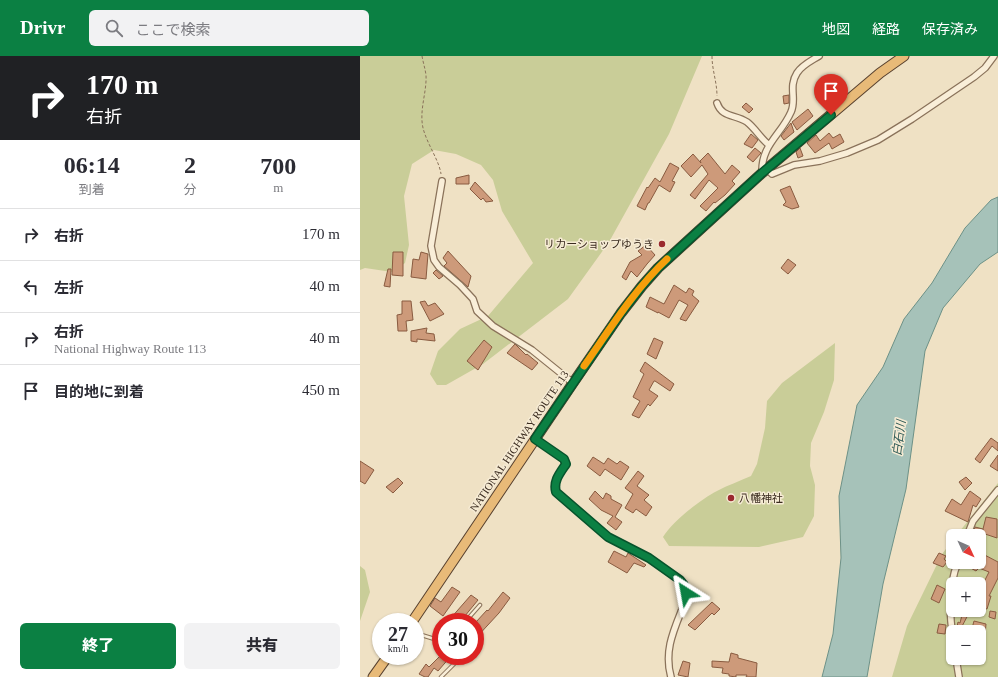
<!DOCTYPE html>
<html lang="ja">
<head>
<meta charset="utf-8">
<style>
	body { margin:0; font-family:"Times New Roman","Noto Sans JP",serif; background:#f2f2f3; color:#2b2b33; height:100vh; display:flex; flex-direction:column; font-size:15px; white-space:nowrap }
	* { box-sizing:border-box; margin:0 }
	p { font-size:13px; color:#7c7c81 }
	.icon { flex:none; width:22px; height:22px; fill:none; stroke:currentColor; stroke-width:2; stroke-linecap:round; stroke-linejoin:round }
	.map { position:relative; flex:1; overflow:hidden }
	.sheet { display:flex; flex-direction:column; background:#fff; width:360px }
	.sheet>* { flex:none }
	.hud { background:#202124; color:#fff; overflow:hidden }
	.needle { width:26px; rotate:134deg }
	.controls { position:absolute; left:586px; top:473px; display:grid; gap:8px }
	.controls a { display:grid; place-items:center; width:40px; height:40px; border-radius:6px; background:#fff; box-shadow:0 1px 3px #0004; font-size:20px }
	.speed { position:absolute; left:12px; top:557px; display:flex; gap:8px; font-size:20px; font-weight:700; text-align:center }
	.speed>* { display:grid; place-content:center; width:52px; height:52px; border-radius:50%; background:#fff; box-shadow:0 1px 3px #0004; line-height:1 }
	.speed small { font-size:10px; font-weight:400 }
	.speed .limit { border:6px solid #d22; background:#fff; color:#111 }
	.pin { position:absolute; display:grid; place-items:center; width:34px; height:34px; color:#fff; margin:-41px -17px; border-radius:50% 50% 50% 0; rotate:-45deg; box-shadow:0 0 4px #0007 }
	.pin .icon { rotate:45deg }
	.me { position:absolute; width:44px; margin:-22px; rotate:326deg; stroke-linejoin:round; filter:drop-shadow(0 0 3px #0008) }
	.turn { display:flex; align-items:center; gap:14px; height:84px; padding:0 20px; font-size:18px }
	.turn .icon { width:52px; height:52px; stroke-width:2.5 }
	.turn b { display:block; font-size:28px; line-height:34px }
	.eta { display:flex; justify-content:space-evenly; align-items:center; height:68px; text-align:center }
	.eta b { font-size:24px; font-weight:800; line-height:28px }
	.cta { display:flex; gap:8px; margin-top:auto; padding:8px 20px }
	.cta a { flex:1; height:46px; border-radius:6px; background:#0b8043; color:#fff; font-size:16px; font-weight:800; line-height:46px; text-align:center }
	.cta a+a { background:#f2f2f3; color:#2b2b33 }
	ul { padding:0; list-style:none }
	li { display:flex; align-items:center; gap:12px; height:52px; padding:0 20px; border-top:1px solid #e1e1e2 }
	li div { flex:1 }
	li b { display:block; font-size:15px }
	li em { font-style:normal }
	header { display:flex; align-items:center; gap:24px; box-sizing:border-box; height:56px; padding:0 20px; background:#0b8043; color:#fff }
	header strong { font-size:19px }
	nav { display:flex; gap:22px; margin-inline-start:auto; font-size:14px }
	.search { width:280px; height:36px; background:#f2f2f3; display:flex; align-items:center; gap:10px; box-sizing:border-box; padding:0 14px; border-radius:6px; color:#7c7c81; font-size:15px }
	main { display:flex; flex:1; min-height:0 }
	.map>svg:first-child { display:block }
</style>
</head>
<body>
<header>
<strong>Drivr</strong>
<div class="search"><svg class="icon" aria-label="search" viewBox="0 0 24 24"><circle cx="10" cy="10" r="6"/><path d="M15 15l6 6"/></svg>ここで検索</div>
<nav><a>地図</a><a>経路</a><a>保存済み</a></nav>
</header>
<main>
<section class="sheet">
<div class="hud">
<div class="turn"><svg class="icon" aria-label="right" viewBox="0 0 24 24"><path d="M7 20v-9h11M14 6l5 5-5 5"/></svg><div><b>170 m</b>右折</div></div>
</div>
<div class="eta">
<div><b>06:14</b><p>到着</p></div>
<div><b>2</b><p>分</p></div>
<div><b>700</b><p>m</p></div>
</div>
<ul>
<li><svg class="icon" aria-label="right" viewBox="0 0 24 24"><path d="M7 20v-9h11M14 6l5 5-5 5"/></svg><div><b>右折</b></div><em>170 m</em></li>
<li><svg class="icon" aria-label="left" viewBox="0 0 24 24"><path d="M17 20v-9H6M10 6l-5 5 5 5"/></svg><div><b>左折</b></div><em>40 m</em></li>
<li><svg class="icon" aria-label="right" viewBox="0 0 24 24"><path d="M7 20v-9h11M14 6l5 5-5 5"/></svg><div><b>右折</b><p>National Highway Route 113</p></div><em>40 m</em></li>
<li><svg class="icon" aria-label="arrive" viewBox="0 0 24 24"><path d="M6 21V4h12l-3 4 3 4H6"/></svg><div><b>目的地に到着</b></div><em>450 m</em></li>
</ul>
<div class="cta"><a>終了</a><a>共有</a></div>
</section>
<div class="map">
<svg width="638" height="621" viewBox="0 0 638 621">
	<rect width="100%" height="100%" fill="#efe1c4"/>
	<path fill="#c9cd98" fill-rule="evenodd" d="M0,0H342L309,78L249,186L208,243L123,308L86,329H77L70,318L78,295L100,273L128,260L173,207L142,155L133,124L121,109L96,98L74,94L52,108L44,140L49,189L45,207L32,216L5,212L0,214Z
		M475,287L474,324L464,356L451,387L450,410L455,429L454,460L443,481L399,491L309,490L303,481C312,466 341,443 357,435C368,429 380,425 391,420L397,408L405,372L407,345L422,327Z
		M638,427V621H532L547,570L582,498L593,484V506H619V480H596ZM593,528H619V554H593ZM593,576H619V602H593Z
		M0,510L5,514L10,536L0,565Z"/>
	<path fill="#a6c2b9" stroke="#6d9187" d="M638,141V196L620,208L583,252L565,295L546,433L523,528L507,621H462L473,578L481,502L479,440L497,349L523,311L544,263L572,227L605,172L631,144Z"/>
	<path fill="#cd9a7a" stroke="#895b40" d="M429,39V47L424,48L423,40Z
		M386,47L393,53L389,57L382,51Z
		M448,53L453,60L437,74L432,66Z
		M431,67L434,76L424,84L421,80Z
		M469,77L473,82L480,78L484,86L472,93L469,87L455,97L447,87L456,79L460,85Z
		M391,78L398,84L392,92L384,88Z
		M395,92L401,97L393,106L387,101Z
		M440,92L443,100L438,102L436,96Z
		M348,97L365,118L372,109L380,116L372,125L375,128L365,139L355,147L354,146L346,155L340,150L358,132L349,124L335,143L330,139L348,118L342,109L331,121L321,110L333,98L341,107L340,105Z
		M310,107L319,112L312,125L315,126L310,136L299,129L289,147H288L285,154L277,150L287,131L288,132L295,122L300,126Z
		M109,119V128H96V122Z
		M115,126L133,145L126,146L123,142L121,144L110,133Z
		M430,130L439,151L432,153L423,149L426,146L420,134Z
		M286,189L295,199L287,208L277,221L271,215L266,224L262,221L270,206L282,199L278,195Z
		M88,195L111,220L108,231L84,210L87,207L83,202Z
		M33,196H43V220L32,219Z
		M61,196L68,198L66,223L51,221L53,203L59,204Z
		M428,203L436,209L428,218L421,212Z
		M28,213H31L30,231L24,230Z
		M76,214L83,220L79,223L73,217Z
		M314,229L326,237L329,232L334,235L332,239L339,245L326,265L320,263L328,249L319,244L309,262L298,256V257L286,251L290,241L304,248Z
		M42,245H51L53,264L46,265L47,275H38L37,259L42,258Z
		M65,245L68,250L75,247L84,258L70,265L60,246Z
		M67,272L66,277L74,278L75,285L57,283V286L51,285V275Z
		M294,282L303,286L296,303L287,298Z
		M124,284L132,291L118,314L107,305Z
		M155,288L166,299L167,298L178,307L172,314L147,297Z
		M285,306L314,328L310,335L295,325H294L289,334L298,340L290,350L288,348L279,362L272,359L280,345L273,341L284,318L280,315Z
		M631,382L638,387V395L632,390L620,407L615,403Z
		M638,399V415L630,410Z
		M233,401L244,408L248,402L257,408L260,405L269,411L261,424L245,413L240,420L227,410Z
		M0,405L14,414L5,428L0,425Z
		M278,415L284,420L277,430L289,439L284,444L292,451L286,460L276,453L273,457L265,452L273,438L265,432Z
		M606,421L612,427L605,434L599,426Z
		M38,422L43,427L33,437L26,431Z
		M235,435L243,443L246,437L251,440V443L262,449L255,461L262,466L256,474L247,467L253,460L241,454L229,443Z
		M610,435L621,443L616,451L613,449L608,466L585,455L592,443L601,449Z
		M626,461L637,463V482L622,477Z
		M615,471L623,473L621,480H612Z
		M254,495L266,501L268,497L286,509L284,511L274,507L267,517L248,506Z
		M619,496L638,506V522L629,540H631L627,553L619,551V546L625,528H623L629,516L619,512L616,515L607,510L610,506H619Z
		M579,497L586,500L584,503L587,506L583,511L573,507Z
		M577,529L585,533L579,547L571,543Z
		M92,531L100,536L83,560L70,550L75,542L81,546Z
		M143,536L150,542L139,557L115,583V571L118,568L116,566L127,554L128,555Z
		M111,539L118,544L100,566H94L90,563Z
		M352,546L360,553L354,559L352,557L335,574L328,569Z
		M603,555L609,557L599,576H596L598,566L600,567Z
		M630,555L636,556L635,563L629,561Z
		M614,565L626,568L625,580L619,579V576H611Z
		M579,568L586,569L585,578L577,577Z
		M371,597L378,599V602L397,607L396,621H386L387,619H376V621L369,620V618L362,617L363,612L352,611V605L369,606Z
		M80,600H91L78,615L74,612L68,621H65L59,618L66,608L69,611Z
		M323,605L330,607L328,621L318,619Z"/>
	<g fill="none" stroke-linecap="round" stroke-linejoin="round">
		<g stroke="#8a725a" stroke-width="4.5">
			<path id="service" d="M105,566L120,549
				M55,577L81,585
				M81,621L102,600"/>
		</g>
		<g stroke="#8a725a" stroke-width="8">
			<path id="minor" d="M357,47C362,62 375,58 387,66C395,72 401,83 409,89
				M407,113L412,118L434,109L460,105L487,97L518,84L552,63L614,21L625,12L634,0
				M402,117C401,89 421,79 431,56C437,43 428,31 437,17C442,9 451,5 459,0
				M82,125L71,190L74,204L79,211L100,229L113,243L117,255L133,270L172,294L213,327
				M175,383L204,403L206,408C200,418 193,424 196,436L248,481L289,502L320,524C325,530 326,535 326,543C316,570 303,592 311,621
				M607,480L613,465L638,434
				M593,582C589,556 588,530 598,506
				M596,602L599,621"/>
		</g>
		<g stroke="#58412f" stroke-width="11">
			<path id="trunk" d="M52,566L213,327L261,257L282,230L298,212L402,117L520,17L544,0
				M13,621L28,600"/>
		</g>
		<path stroke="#8a725a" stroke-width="1" stroke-dasharray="3 2" stroke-linecap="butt" d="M62,0C63,6 65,12 66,19C67,36 59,54 63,72C67,88 79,104 81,118
			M352,0C352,14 357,26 357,40"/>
		<use href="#service" stroke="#f9eed8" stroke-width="2.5"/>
		<use href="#minor" stroke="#f9eed8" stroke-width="5.5"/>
		<use href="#trunk" stroke="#e8ba78" stroke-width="9"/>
	</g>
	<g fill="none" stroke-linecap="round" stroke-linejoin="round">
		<g stroke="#07532c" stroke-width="10">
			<path id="route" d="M326,537L324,529L320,524L289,502L248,481L196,436C193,425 200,417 206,408L204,403L175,383L261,257L282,230L298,212L402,117L471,59"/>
		</g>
		<use href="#route" stroke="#0b8043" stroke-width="7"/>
		<path stroke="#f59e0b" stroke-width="7" d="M224,310C250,273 274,234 307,203"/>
	</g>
	<g fill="#9a2a2e" stroke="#f6ebd4" stroke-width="1.5">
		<circle cx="302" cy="188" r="4"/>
		<circle cx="371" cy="442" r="4"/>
	</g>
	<g text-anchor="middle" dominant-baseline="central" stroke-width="3" stroke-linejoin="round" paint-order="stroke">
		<g font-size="11" fill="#3a2b1f" stroke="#f6ebd4" text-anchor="end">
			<text x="294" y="188">リカーショップゆうき</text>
			<text x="379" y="442" text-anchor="start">八幡神社</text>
		</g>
		<g font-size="11" fill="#3a2b1f" stroke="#f6ebd4">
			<text transform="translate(159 385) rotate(-56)">NATIONAL HIGHWAY ROUTE 113</text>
		</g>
		<g font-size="12" font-style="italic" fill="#2e5a56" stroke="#f6ebd4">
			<text transform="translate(539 382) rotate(-83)">白石川</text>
		</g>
	</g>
</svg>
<div class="controls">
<a><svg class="needle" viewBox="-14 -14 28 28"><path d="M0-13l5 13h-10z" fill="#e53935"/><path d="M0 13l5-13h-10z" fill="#7c7c81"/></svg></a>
<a>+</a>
<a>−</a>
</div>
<div class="speed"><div>27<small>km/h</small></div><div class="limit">30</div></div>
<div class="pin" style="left:471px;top:59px;background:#d93025"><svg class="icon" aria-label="arrive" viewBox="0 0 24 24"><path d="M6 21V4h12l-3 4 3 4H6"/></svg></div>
<svg class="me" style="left:326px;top:537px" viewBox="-20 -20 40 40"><path d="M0-17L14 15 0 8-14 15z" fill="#0b8043" stroke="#fff" stroke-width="4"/></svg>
</div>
</main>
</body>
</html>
